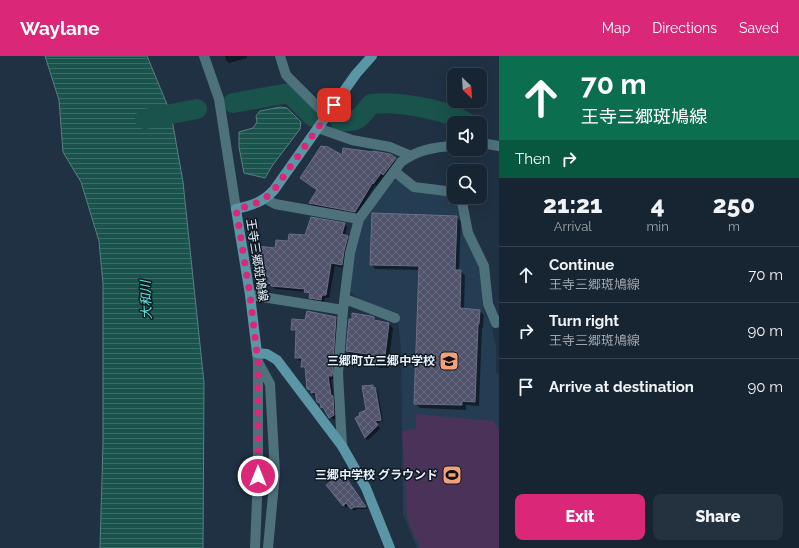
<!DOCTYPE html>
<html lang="en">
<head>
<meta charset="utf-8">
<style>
	body { margin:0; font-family:Raleway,"Noto Sans JP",sans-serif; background:#24313e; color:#f1f3f6; height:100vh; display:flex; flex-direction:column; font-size:15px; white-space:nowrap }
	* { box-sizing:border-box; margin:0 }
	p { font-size:13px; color:#9ea5ac }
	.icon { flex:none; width:22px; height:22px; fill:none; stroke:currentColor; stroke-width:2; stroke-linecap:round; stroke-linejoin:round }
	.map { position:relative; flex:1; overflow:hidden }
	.sheet { display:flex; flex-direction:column; background:#172532; width:300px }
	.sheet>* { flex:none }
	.top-card { background:#0b6e4f; color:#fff; overflow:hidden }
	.needle { width:26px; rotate:155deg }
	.buttons { position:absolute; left:447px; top:12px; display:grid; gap:8px }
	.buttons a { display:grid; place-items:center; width:40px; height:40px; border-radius:8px; background:#172532; box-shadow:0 4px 16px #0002,0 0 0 1px #36424d; font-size:20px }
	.pin { position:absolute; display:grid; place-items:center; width:34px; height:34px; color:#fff; margin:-17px; border-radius:8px; box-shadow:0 2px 6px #0006 }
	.me { position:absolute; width:44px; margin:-22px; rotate:0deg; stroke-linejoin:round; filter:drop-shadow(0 0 3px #0008) }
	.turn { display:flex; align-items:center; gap:14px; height:84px; padding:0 16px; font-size:18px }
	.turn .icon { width:52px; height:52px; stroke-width:2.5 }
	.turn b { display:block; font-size:28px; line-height:34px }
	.then { display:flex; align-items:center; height:38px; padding:0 16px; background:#0003; gap:8px; font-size:15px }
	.eta { display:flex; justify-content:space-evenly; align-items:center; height:68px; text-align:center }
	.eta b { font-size:24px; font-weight:800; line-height:28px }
	.primary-button { display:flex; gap:8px; margin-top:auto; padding:8px 16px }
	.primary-button a { flex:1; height:46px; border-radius:8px; background:#db2777; color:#fff; font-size:16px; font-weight:800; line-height:46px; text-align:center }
	.primary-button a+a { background:#24313e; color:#f1f3f6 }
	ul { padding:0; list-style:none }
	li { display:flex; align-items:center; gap:12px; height:56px; padding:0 16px; border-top:1px solid #36424d }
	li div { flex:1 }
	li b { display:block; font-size:15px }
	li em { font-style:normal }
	header { display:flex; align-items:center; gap:24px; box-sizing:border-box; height:56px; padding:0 20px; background:#db2777; color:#fff }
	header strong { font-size:19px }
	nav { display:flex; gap:22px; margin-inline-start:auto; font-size:14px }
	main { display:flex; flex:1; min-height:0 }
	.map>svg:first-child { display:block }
</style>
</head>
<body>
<header>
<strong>Waylane</strong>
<nav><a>Map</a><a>Directions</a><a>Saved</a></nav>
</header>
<main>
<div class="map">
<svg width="499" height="492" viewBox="0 0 499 492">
	<defs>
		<pattern id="water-rules" width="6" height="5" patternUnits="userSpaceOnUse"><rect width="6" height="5" fill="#1a524c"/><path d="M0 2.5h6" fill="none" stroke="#3b6b67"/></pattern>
		<pattern id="building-cross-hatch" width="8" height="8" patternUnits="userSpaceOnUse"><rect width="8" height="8" fill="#50526b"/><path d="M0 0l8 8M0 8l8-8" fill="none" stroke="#696b81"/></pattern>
	</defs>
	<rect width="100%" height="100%" fill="#1f3143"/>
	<path fill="#253d53" d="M399,123L454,140L459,145L481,212L483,254L492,271L496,291V318H499V492H417L403,458L401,292L397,256L365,248L347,233L357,176L365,157L392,126Z"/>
	<path fill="#4a3259" d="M416,358L494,365L499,375V492H420L407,463L402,375L416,373Z"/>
	<path fill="url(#water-rules)" stroke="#578281" d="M45,0H147L171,58L183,126L204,327L203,492H100L103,387V228L99,185L81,126L63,96L59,44Z
		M280,51L287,52L301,66L300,73L272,110L265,122L244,117L239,91V76L253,72L257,66L256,60L260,55Z"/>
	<path fill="#0007" d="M225,0H247V2L229,7L226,4Z
		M343,101L395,103L398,105L387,121L385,119L376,130L375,129L358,158L313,150L310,147L318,135L301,122Z
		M456,161L461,165L459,215H461L465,220L464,254L480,255L484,259L483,272H482L479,350L466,349V354L420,352L415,347L420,214L375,213L371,208Z
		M344,168L347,171L345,180L351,184L345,212L335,210L329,242H325L324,247L314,245L310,242L311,239L306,236L275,233L273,230H264L261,226L276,193L306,180Z
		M335,261L339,265L335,323H331L334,342L336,344L337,362L333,364L318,345L317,340H315L308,333L306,314L302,311L303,305H300L296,302L297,277L292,273L306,265Z
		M374,262L378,266L389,268L393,272L388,312H379L374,307L375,303L352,300L347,295Z
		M372,330L375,332L380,367H377L380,373L368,384L365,382L356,363L367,354Z
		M377,334L378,335L383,366L382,367Z
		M350,427L368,453H357L354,455L349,449L346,452L344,449Z"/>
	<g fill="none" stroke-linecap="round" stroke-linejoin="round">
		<path stroke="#1a524c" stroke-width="20" d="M233,47L289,37L313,61
			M145,63L197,53
			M340,65C358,67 360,62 371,48C397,45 445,53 467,67"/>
	</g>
	<path fill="url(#building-cross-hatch)" stroke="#6b6e88" d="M321,90L328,91L342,99L343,92L373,96V95L390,98L396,102L383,119L381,117L373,128V126L355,156L309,147L317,134L300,122Z
		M372,157L457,160L455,214H461L460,252L480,254L479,268H478L475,346L462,345V349L414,348L419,210L370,209Z
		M311,161L345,167L342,178L348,180L344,195L342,209L331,207L326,239H322L321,244L309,242L310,237L304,236L305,233L271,230V228L260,226L257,190L275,192L276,184L288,185L289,178L305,179Z
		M307,255L336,261L332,320H328L331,339L333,340L334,359L329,362L323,351L321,352L320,347L317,346L315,336L311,337V334L307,333L305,311H301L302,302H295L296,274H291L292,263L305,264Z
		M352,257L371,260L374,261V264L389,267L384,308L373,307L374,299L346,295L349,263H352Z
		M373,329V332L375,331L381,364L375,365L378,369L365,382L355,362L360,359L359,357L366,354L362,330Z
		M338,420L343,427L347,423L366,451H354L351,453L346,447L343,450L326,429Z"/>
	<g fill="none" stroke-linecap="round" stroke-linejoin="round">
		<path stroke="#4d727c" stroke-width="10" d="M280,0L286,19L327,60
			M318,72L352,84L390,91L409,99
			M480,88H487L499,90
			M394,115L414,131L454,136
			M461,141L468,177L484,210L488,248L496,267L499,265
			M266,143L275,148L359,163
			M250,239L343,254
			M345,243L395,262
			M258,306L270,328L275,417L268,492
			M342,390L338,317L343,254L350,197L359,163L401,106C417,94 434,91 454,90"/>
		<path stroke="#4d727c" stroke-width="10" d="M204,0L219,43L236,153
			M255,492L258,420V306L257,297"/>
		<path stroke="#5b96a6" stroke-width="10" d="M372,0L356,18L274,134C263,146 253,149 236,153L250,239L257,297L267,298L277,304L342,390L366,432L390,492"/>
	</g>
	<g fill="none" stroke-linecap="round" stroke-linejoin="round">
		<path stroke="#db2777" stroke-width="7" stroke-dasharray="0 12.6" d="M258,420V306L250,239L236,153C253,149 263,146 274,134L334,49"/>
	</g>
	<defs>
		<g id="school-square" transform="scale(1)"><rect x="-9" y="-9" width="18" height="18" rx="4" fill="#f1a17b" stroke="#101921"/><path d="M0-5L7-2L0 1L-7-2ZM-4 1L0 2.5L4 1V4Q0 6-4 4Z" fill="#111"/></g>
		<g id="stadium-square" transform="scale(1)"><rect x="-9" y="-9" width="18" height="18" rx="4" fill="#f1a17b" stroke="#101921"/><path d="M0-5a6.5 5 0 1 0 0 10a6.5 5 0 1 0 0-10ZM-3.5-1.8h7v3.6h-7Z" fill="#111"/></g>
	</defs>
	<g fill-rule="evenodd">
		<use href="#school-square" x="449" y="305"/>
		<use href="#stadium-square" x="452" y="419"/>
	</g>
	<g text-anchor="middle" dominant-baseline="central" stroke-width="3" stroke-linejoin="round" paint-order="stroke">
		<g font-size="12" fill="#e6f2fd" stroke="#101921">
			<text transform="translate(257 204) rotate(81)">王寺三郷斑鳩線</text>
		</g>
		<g font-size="12" font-weight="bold" fill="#e6f2fd" stroke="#101921" text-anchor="end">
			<text x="435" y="305">三郷町立三郷中学校</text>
			<text x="438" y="419">三郷中学校 グラウンド</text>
		</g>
		<g font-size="13" font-style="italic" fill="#58eede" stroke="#101921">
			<text transform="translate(146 244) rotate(-92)">大和川</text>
		</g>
	</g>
</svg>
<div class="buttons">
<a><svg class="needle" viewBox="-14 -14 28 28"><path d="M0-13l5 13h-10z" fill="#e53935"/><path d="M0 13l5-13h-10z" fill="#9ea5ac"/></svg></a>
<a><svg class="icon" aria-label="sound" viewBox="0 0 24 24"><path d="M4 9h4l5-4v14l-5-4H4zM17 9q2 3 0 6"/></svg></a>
<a><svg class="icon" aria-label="search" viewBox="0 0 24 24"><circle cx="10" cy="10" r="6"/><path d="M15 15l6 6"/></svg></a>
</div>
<div class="pin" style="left:334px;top:49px;background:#d93025"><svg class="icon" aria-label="arrive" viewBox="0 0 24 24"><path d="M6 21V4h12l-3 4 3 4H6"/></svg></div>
<svg class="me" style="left:258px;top:420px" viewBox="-20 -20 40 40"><circle r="17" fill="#db2777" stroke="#fff" stroke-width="3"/><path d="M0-11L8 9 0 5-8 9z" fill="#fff"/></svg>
</div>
<section class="sheet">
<div class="top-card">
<div class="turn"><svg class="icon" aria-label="ahead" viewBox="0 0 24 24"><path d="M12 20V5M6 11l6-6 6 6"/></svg><div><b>70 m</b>王寺三郷斑鳩線</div></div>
<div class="then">Then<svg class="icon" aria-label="right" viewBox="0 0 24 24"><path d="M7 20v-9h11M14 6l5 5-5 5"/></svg></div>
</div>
<div class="eta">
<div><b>21:21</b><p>Arrival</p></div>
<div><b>4</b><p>min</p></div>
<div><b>250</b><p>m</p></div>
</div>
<ul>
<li><svg class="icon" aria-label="ahead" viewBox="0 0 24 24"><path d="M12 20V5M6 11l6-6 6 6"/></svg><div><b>Continue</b><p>王寺三郷斑鳩線</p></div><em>70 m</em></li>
<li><svg class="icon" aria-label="right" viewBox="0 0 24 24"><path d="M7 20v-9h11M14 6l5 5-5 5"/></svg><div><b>Turn right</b><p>王寺三郷斑鳩線</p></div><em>90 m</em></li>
<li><svg class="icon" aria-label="arrive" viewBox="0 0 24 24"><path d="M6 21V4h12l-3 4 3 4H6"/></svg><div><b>Arrive at destination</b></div><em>90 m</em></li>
</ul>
<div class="primary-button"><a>Exit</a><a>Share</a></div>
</section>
</main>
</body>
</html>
